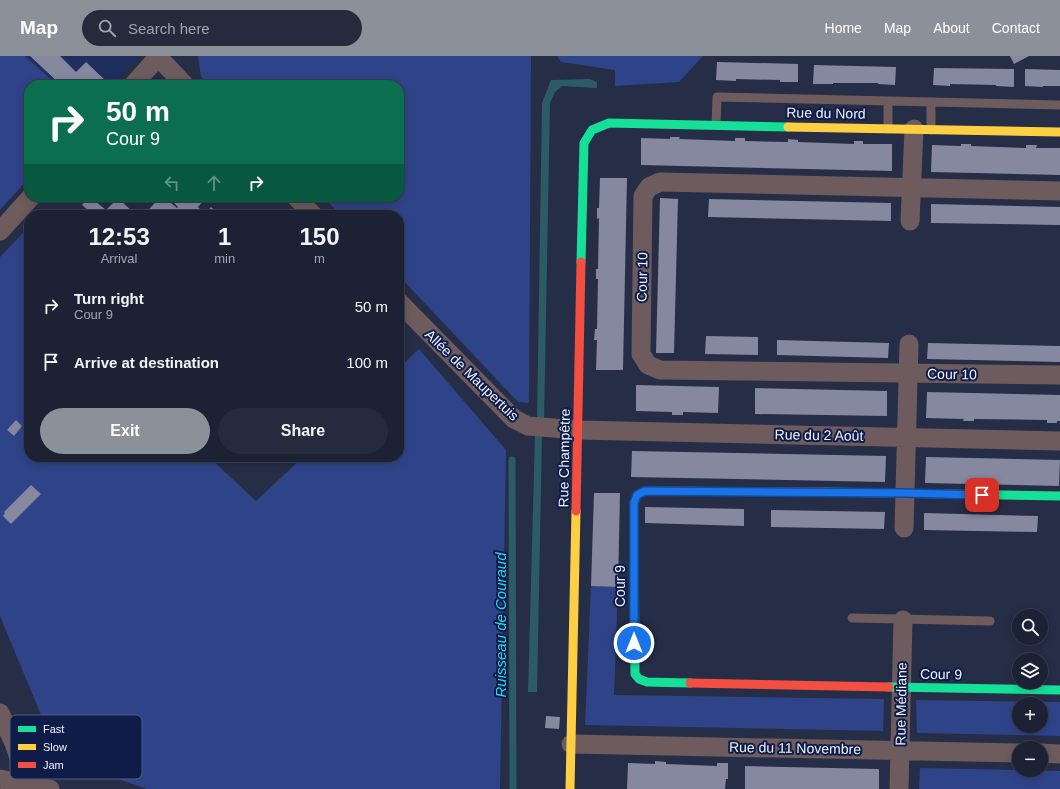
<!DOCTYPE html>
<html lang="en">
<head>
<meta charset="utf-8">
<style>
	body { margin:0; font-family:Arial,sans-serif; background:#252a3c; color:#f1f3f6; height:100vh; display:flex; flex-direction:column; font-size:15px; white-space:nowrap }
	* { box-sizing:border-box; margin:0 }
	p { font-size:13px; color:#a0a4ac }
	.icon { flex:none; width:22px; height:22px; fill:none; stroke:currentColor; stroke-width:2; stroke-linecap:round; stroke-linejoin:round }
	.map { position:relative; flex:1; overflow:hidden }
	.details { position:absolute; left:24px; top:154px; width:380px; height:252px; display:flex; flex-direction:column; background:#1c2234; border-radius:16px; box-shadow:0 2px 10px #0003,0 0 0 1px #3a3f4f }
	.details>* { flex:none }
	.banner { position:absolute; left:24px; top:24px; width:380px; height:122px; border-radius:16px; box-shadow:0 2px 10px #0003,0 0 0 1px #3a3f4f; background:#0b6e4f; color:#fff; overflow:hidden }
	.fabs { position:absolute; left:1012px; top:553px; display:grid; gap:8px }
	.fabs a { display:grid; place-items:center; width:36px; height:36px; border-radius:50%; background:#1c2234; box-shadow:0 2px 10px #0003,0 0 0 1px #3a3f4f; font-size:20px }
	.pin { position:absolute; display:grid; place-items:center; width:34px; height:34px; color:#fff; margin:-17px; border-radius:8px; box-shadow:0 2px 6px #0006 }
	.me { position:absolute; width:44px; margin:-22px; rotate:0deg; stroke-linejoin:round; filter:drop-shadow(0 0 3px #0008) }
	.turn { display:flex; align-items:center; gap:14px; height:84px; padding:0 16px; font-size:18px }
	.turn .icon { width:52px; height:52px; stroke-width:2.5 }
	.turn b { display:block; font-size:28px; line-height:34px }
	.lanes { display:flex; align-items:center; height:38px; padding:0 16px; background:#0003; justify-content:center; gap:20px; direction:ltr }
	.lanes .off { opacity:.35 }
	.eta { display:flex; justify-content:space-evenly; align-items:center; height:68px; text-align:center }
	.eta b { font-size:24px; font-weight:700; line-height:28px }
	.action { display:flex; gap:8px; margin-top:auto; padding:8px 16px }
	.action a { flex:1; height:46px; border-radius:24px; background:#8c9099; color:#fff; font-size:16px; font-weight:700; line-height:46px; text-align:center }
	.action a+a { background:#252a3c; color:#f1f3f6 }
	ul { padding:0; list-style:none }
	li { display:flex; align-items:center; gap:12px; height:56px; padding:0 16px }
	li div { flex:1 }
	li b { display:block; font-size:15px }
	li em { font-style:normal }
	header { display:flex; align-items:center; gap:24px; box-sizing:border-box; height:56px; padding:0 20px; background:#8c9099; color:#fff }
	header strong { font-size:19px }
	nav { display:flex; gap:22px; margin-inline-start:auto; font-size:14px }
	.search { width:280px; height:36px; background:#252a3c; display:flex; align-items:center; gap:10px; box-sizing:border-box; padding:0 14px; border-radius:22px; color:#a0a4ac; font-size:15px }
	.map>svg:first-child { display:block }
</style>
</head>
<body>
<header>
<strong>Map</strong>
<div class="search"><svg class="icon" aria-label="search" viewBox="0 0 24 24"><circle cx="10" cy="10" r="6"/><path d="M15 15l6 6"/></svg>Search here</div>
<nav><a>Home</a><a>Map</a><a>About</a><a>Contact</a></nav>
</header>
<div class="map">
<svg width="1060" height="733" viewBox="0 0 1060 733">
	<rect width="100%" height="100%" fill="#262d46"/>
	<path fill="#1f2e5f" d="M25,0H139L112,29H57Z"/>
	<path fill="#2f4389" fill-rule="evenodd" d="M0,0H25L57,29H29V122L0,154Z
		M198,0H531L529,347L518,346L399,220V159H341L325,143L326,141H399V29H209L201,21Z
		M557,0H703L679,26L615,30V14L561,6Z
		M24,176L29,181V401H209L256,445L303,401H399V312L419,293L506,394L500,733H147L81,710L46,671L0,560V201Z
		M591,530L618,531L614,639L884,643L883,675L585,669Z
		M916,644L1060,646V680L917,677ZM1019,648H1041V670H1019Z
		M920,712L1060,715V733H919Z"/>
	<path fill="#2c5b65" d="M590,23L597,26V32L562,30L555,36L550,47L544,366L537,365L542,47L551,24Z
		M535,379L542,380L537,636H528Z"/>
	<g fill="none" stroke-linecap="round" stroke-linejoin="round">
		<path stroke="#2c5b65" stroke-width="7" d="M512,404L513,733"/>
	</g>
	<path fill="#8688a0" d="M30,0H60L76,16L86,6L106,25L101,29H61Z
		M1010,0H1029L1014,8Z
		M717,6L798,8V26H780V24L736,23V25L716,24Z
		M814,9L896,11L895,29L878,28V27H833V28H813Z
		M934,12L1014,13V31L996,30V29L950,28V30L933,29Z
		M1025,13L1060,14V30H1043V31L1025,30Z
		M670,81H680L679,83L735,85V82H745V85L788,86V83L798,84V86L854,88V85H863V88H892V115L641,109V82L670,83Z
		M961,88H971V90L1026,92V89H1037L1036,92H1060V119L931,116L932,89L961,90Z
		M600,122H627L623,314H596L597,284H594L595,273H597L598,223H596V213H598L599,162L597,163V152H599Z
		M89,141H90L106,154L118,142L136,159H94L82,149Z
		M160,141H164L177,152L178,151L168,141H207L198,151L205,158L211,151L220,159H144Z
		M660,142L678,143L674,297H656Z
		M709,143L891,147V165L708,161Z
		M931,148L1060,151V169L931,167Z
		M706,280L758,281V299L705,298Z
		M777,284L889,287L888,302L777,299Z
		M928,287L1060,290V306L927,303Z
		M636,329L719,331L718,357L683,356V359H672V356L636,355Z
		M755,332L887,335V360L755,358Z
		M927,336L1060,339V365H1057V367H1047V364L974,363V365H963L964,363L926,362Z
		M16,364L22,370L14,380L7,374Z
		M632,395L886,400L885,426L631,421Z
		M926,401L1060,404L1059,430L925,427Z
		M31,429L41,438L11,468L3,460L5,457L4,456Z
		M594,437H620L618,531L591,530Z
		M645,451L744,453V470L645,467Z
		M771,454L885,456L884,473L771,471Z
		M924,457L1038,460L1037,476L924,474Z
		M546,660L560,661L559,673L545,672Z
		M655,705L666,706V708L717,710V707H728V723H726L725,733H627L628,707L655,708Z
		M745,710L879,713V733H745Z"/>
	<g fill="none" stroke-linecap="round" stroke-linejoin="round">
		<path stroke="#6d5b5d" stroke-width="9" d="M931,46V74
			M716,69L717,41L1060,49
			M888,73V45
			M852,562L990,565"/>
		<path stroke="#6d5b5d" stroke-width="19" d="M158,1L185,29
			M133,29L159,0
			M1060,135L660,126L649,131L643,140L641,298L648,309L660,314L1060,319
			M296,141L313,159
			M910,165L914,73
			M0,175L31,141
			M399,246L514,363L528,370L578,374L1060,385
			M904,472L909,288
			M0,657L14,687L28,729
			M571,688L1019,697
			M1041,697L1060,698
			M0,723L50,733
			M899,733L903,564"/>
		<path stroke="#16e098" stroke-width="9" d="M581,206L584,87L592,74L609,67L788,71
			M825,436L1060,440
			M634,458L635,618L639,623L647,626L690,627
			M889,631L1060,634"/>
		<path stroke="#ffcf43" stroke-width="9" d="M788,71L1060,76
			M570,733L576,455"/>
		<path stroke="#f24e42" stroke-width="9" d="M576,455L581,206
			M634,458V447L637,439L645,435L825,436
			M690,627L889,631"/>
	</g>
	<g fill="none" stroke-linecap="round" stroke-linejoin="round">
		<g stroke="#114b97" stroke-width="10">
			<path id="route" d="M634,587V447L637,439L645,435L904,437L982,439"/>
		</g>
		<use href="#route" stroke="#1a73e8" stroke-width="7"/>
	</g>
	<g text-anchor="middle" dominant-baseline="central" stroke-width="4" stroke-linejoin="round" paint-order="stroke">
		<g font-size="14" fill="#eef3ff" stroke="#0f1c48">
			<text transform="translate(826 57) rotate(1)">Rue du Nord</text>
			<text transform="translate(642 221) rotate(-89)">Cour 10</text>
			<text transform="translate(952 318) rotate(1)">Cour 10</text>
			<text transform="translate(472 319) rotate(44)">Allée de Maupertuis</text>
			<text transform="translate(819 379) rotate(1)">Rue du 2 Août</text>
			<text transform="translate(564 402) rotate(-89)">Rue Champêtre</text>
			<text transform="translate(620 530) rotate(-90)">Cour 9</text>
			<text transform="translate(941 618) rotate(1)">Cour 9</text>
			<text transform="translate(901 648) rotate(-89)">Rue Médiane</text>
			<text transform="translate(795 692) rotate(1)">Rue du 11 Novembre</text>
		</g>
		<g font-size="15" font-style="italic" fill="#21daef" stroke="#0f1c48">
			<text transform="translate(500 569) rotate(-90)">Ruisseau de Couraud</text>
		</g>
	</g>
	<rect x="10" y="659" width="132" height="64" rx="6" fill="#0f1c48" stroke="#525c7f" stroke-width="1"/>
	<rect x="18" y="670" width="18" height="6" fill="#16e098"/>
	<rect x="18" y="688" width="18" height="6" fill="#ffcf43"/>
	<rect x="18" y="706" width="18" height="6" fill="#f24e42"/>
	<g font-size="11" fill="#eef3ff">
		<text x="43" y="677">Fast</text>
		<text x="43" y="695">Slow</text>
		<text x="43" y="713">Jam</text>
	</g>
</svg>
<div class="fabs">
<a><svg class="icon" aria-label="search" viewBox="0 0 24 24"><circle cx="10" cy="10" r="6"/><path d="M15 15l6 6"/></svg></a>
<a><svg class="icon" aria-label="layers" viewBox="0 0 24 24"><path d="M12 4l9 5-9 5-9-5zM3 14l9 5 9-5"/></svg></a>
<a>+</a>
<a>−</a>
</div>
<div class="pin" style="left:982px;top:439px;background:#d93025"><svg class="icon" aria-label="arrive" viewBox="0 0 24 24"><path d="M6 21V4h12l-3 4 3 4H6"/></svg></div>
<svg class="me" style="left:634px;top:587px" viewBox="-20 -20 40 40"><circle r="17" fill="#1a73e8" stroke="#fff" stroke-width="3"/><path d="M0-11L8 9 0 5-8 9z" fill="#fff"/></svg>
<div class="banner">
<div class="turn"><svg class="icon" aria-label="right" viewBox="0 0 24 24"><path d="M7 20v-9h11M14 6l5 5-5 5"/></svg><div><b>50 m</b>Cour 9</div></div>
<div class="lanes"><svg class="icon off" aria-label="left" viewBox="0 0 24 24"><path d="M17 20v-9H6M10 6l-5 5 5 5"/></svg><svg class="icon off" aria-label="ahead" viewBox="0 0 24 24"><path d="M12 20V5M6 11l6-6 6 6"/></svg><svg class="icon" aria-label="right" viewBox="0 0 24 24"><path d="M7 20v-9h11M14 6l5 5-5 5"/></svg></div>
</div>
<section class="details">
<div class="eta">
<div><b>12:53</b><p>Arrival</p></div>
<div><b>1</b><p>min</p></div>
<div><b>150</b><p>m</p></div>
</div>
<ul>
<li><svg class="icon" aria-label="right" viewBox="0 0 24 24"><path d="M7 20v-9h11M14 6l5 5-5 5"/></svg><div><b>Turn right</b><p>Cour 9</p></div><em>50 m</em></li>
<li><svg class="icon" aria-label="arrive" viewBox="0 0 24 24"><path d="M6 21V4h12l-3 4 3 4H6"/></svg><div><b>Arrive at destination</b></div><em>100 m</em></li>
</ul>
<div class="action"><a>Exit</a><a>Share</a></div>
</section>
</div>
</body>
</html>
